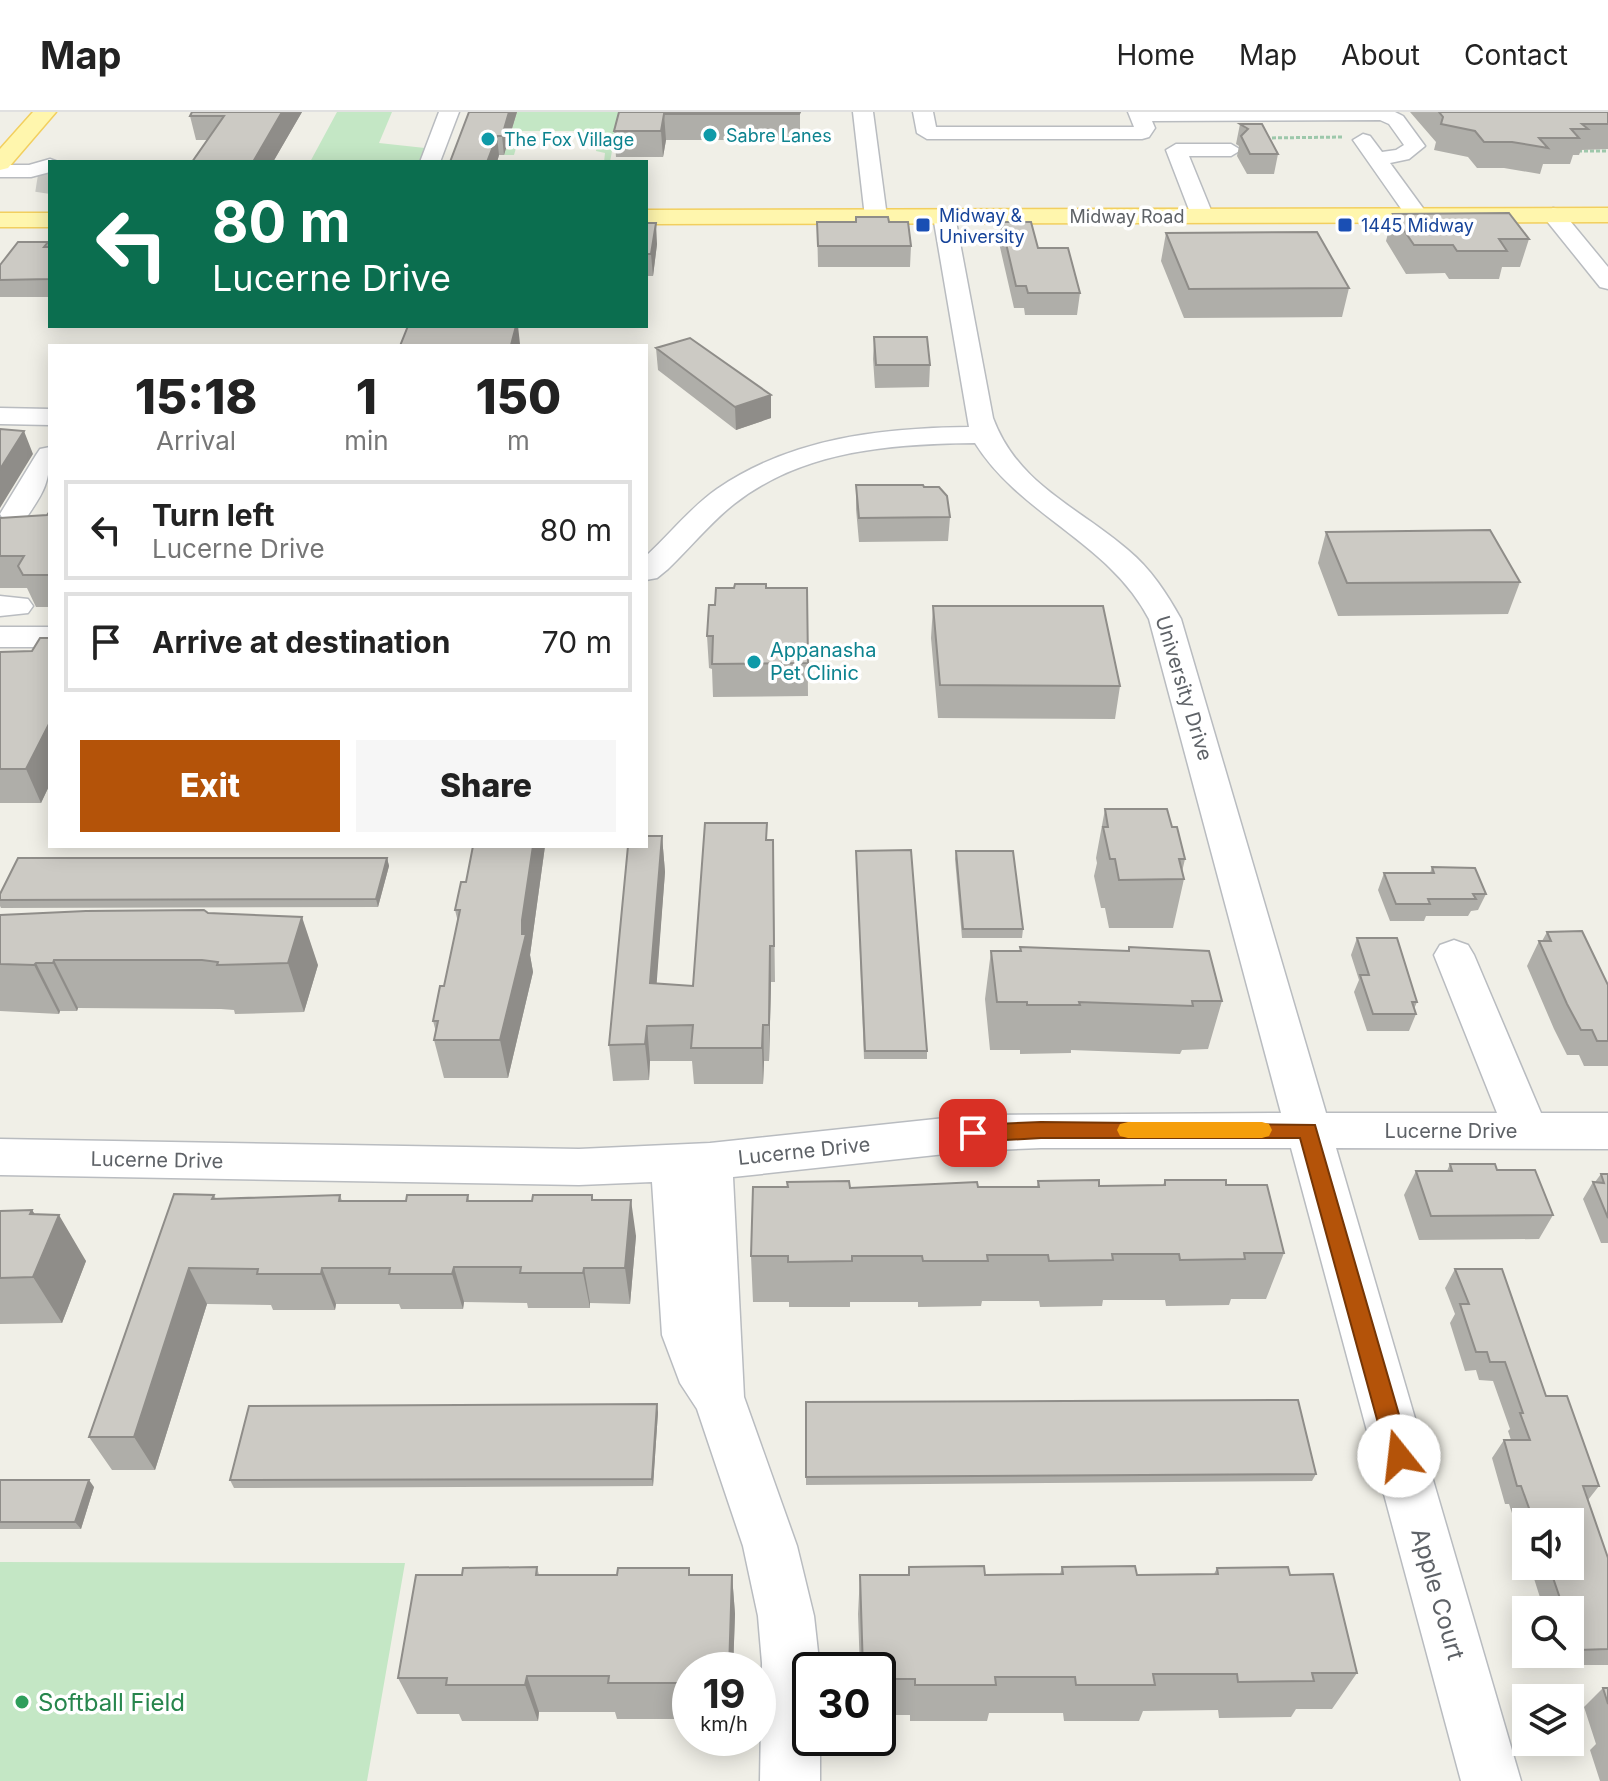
<!DOCTYPE html>
<html lang="en">
<head>
<meta charset="utf-8">
<style>
	body { margin:0; font-family:Inter,sans-serif; background:#f6f6f6; color:#222; height:100vh; display:flex; flex-direction:column; font-size:30px; white-space:nowrap }
	* { box-sizing:border-box; margin:0 }
	p { font-size:26px; color:#767676 }
	.icon { flex:none; width:44px; height:44px; fill:none; stroke:currentColor; stroke-width:2; stroke-linecap:round; stroke-linejoin:round }
	.map { position:relative; flex:1; overflow:hidden }
	.side { position:absolute; left:48px; top:232px; width:600px; height:504px; display:flex; flex-direction:column; background:#fff; border-radius:0px; box-shadow:0 4px 20px #0003 }
	.side>* { flex:none }
	.hud { position:absolute; left:48px; top:48px; width:600px; height:168px; border-radius:0px; box-shadow:0 4px 20px #0003; background:#0b6e4f; color:#fff; overflow:hidden }
	.controls { position:absolute; left:1512px; top:1396px; display:grid; gap:16px }
	.controls a { display:grid; place-items:center; width:72px; height:72px; border-radius:0px; background:#fff; box-shadow:0 4px 20px #0003; font-size:40px }
	.speed { position:absolute; left:672px; top:1540px; display:flex; gap:16px; font-size:40px; font-weight:700; text-align:center }
	.speed>* { display:grid; place-content:center; width:104px; height:104px; border-radius:50%; background:#fff; box-shadow:0 4px 20px #0003; line-height:1 }
	.speed small { font-size:20px; font-weight:400 }
	.speed .limit { border:4px solid #111; border-radius:12px; background:#fff; color:#111 }
	.pin { position:absolute; display:grid; place-items:center; width:68px; height:68px; color:#fff; margin:-34px; border-radius:16px; box-shadow:0 4px 12px #0006 }
	.me { position:absolute; width:88px; margin:-44px; rotate:344deg; stroke-linejoin:round; filter:drop-shadow(0 0 6px #0008) }
	.turn { display:flex; align-items:center; gap:28px; height:168px; padding:0 32px; font-size:36px }
	.turn .icon { width:104px; height:104px; stroke-width:2.5 }
	.turn b { display:block; font-size:56px; line-height:68px }
	.eta { display:flex; justify-content:space-evenly; align-items:center; height:136px; text-align:center }
	.eta b { font-size:48px; font-weight:800; line-height:56px }
	.cta { display:flex; gap:16px; margin-top:auto; padding:16px 32px }
	.cta a { flex:1; height:92px; border-radius:0px; background:#b45309; color:#fff; font-size:32px; font-weight:800; line-height:92px; text-align:center }
	.cta a+a { background:#f6f6f6; color:#222 }
	ul { padding:0; list-style:none }
	li { display:flex; align-items:center; gap:24px; height:100px; margin:0 16px 12px; padding:0 16px; border:4px solid #e0e0e0; border-radius:0px }
	li div { flex:1 }
	li b { display:block; font-size:30px }
	li em { font-style:normal }
	header { display:flex; align-items:center; gap:48px; box-sizing:border-box; height:112px; padding:0 40px; background:#fff; border-bottom:2px solid #e0e0e0 }
	header strong { font-size:38px }
	nav { display:flex; gap:44px; margin-inline-start:auto; font-size:28px }
	.map>svg:first-child { display:block }
</style>
</head>
<body>
<header>
<strong>Map</strong>
<nav><a>Home</a><a>Map</a><a>About</a><a>Contact</a></nav>
</header>
<div class="map">
<svg width="1608" height="1669" viewBox="0 0 1608 1669">
	<rect width="100%" height="100%" fill="#f0efe7"/>
	<path fill="#c4e7c5" d="M337,0H392L379,31L425,36L421,50H310Z
		M517,0H619L610,50H604L605,41L596,39L597,27L577,26L578,19H521L514,43H504Z
		M0,1450L405,1451L367,1669H0Z"/>
	<g fill="none" stroke-linecap="round" stroke-linejoin="round">
		<path stroke="#ccccc7" stroke-width="22" stroke-dasharray="22 11" stroke-linecap="butt" d="M37,69L50,71"/>
		<g stroke="#b9bcc0" stroke-width="3">
			<path id="minor" d="M439,0H459L440,50H420Z
				M853,0H873L887,105L876,112L865,105Z
				M913,0H933L936,15H1134L1128,0H1395L1403,4L1425,34L1409,47L1390,51L1428,103L1425,108H1409L1353,28L1363,22L1370,24L1382,40L1396,38L1404,33L1389,12L1380,8L1152,9L1155,16L1149,25L1142,27H927L917,21Z
				M1176,32H1231L1241,38L1231,44H1189L1213,103L1210,108H1194L1191,103L1166,38Z
				M50,47L58,50H50V60L31,65H0V53H29Z
				M1553,96L1561,98L1608,155V177L1600,175L1542,103Z
				M944,97L955,104L993,306C1018,373 1077,394 1128,438C1151,457 1167,482 1181,507L1326,1001H1497L1434,843L1440,833L1454,828L1468,833L1474,843L1541,1001H1608V1037L1336,1036L1521,1669H1461L1291,1036H1041L973,1039L733,1065L744,1285L797,1434L814,1504L820,1558H810V1626H820V1669H760L762,1551L758,1504L743,1434L697,1297L680,1271L662,1223L652,1070L579,1073L0,1063V1027L579,1037L710,1031L973,1003L1281,1001L1149,507C1109,430 1021,404 975,331C891,332 803,338 734,392C710,411 690,436 668,457L657,466L646,468V444C670,422 691,395 717,377C791,326 881,316 969,315L933,104Z
				M0,296L50,297V313L0,312Z
				M50,335C50,371 45,379 24,409L14,412L4,409L0,402L36,343L40,337Z
				M0,484L28,487L33,494L28,501L0,504Z
				M0,515H50V535H0Z"/>
		</g>
		<g stroke="#f2cf5f" stroke-width="3">
			<path id="major" d="M33,0H56L8,56L0,58V37Z
				M1608,96V110L646,112V98Z
				M0,101H50V115H0Z"/>
		</g>
		<path stroke="#9dc8ab" stroke-width="3" stroke-dasharray="4 2" stroke-linecap="butt" d="M1266,26L1344,25
			M1578,39H1608"/>
		<use href="#minor" fill="#fff" fill-rule="evenodd"/>
		<use href="#major" fill="#fff6ad" fill-rule="evenodd"/>
	</g>
	<path fill="#afaea9" d="M192,0H302L273,50H192L207,28H196L190,4Z
		M469,0H517L504,43H499L497,50H450Z
		M619,0H800V28H666L663,45H616L614,19Z
		M1410,0H1608V37L1581,38L1579,43H1573L1570,52H1543L1540,62L1504,56H1477L1468,45L1434,38L1436,30Z
		M1240,12L1278,42L1274,62H1247L1237,44L1239,34L1236,32Z
		M1393,102L1529,127L1520,155H1502L1499,167H1449L1445,161L1406,162L1386,129Z
		M817,110H889L911,134L910,155H818Z
		M1001,110L1038,136L1080,181L1077,203H1025L1024,196H1014L999,131Z
		M646,111L657,132L653,164H646Z
		M1166,121L1349,176L1342,205L1184,206L1161,149Z
		M48,130L50,135V185H0V153Z
		M874,225L930,253L929,275L875,276L873,247Z
		M656,236L771,283V306L736,318L658,258Z
		M856,373L924,375L950,405L948,429L859,430L856,397Z
		M50,399V495H36L27,476H0V406L47,403Z
		M1326,420L1520,470L1508,502L1338,504L1318,451Z
		M766,476H807L808,584L713,585L712,557L709,556L707,524L715,493Z
		M933,494L1120,574L1115,607L938,606L931,526Z
		M50,526V672L41,691H0V540L32,539Z
		M1105,697L1172,715L1185,747L1182,760L1184,767L1173,816H1109L1105,796H1101L1094,764L1097,751L1096,746Z
		M767,711V728H773L775,870H771L769,949H764L763,972H694L692,949H650L649,968L613,969L609,933L662,724L665,760L656,872L693,874Z
		M473,734H545L530,843L533,860L508,966H444L434,928L436,920L433,909L444,874L458,810L455,798L466,770Z
		M856,739L927,939V947H864Z
		M956,739L1023,817L1022,826H962L955,747Z
		M387,746L389,754L378,795L1,796L0,794V782Z
		M1432,755L1486,782L1478,798L1471,799L1468,804H1426L1424,809H1390L1378,778L1384,761H1430Z
		M208,801L318,853L304,900L235,902L234,898L221,897L78,896L77,899H60L59,902L0,899V803Z
		M1547,820L1608,873V954H1584L1579,943H1567L1554,917L1527,854L1539,829H1542Z
		M1357,826L1417,890L1414,897L1416,902L1409,919H1367L1354,880L1359,868L1351,843Z
		M1020,835L1128,839L1129,835L1222,889L1208,937L1182,938L1180,942L1071,938V941L1020,942V938H990L985,887L991,839H1020Z
		M1450,1052L1497,1058L1553,1103L1539,1127L1419,1128L1404,1083L1416,1059H1447Z
		M1601,1062H1608V1131H1601L1583,1087L1593,1070H1595Z
		M1165,1068L1226,1073L1284,1141L1266,1187H1231L1229,1193L1166,1194L1165,1188H1103L1102,1194L1040,1195L1039,1189H982L981,1194L918,1195V1190H850V1195H789V1190H753L751,1144L850,1076L1037,1075L1038,1069L1099,1074L1163,1073Z
		M214,1083L216,1087L340,1083L342,1089H406L468,1083L469,1089L593,1088L636,1124L630,1192L590,1191V1196H528L527,1191L464,1190L463,1197H401L399,1192H336L335,1198H273L271,1193L207,1192L155,1358H112L89,1325Z
		M32,1098L35,1102L86,1149L62,1211L0,1212V1099Z
		M1455,1157L1546,1284L1599,1374L1588,1388L1608,1446V1553H1563L1559,1542H1570V1498H1544L1530,1454H1570V1410H1526V1444L1509,1392H1505L1492,1346L1504,1328H1511L1508,1319L1510,1317L1493,1269L1479,1268L1476,1258L1465,1259L1450,1211L1455,1202L1445,1176Z
		M806,1290L1316,1362L1312,1369L806,1373Z
		M658,1300L653,1374L234,1376L230,1368Z
		M0,1368L94,1375L81,1417H0Z
		M537,1455L539,1463H617L689,1456L690,1463H732L735,1502L733,1558H690V1607H617L615,1600H539L538,1609H462L459,1602H417L398,1566L462,1463Z
		M909,1455L985,1463L1060,1462L1062,1455L1137,1463L1214,1462L1217,1456L1290,1463L1357,1561L1332,1597H1296L1291,1605L1219,1606L1218,1598L1143,1599L1139,1609H1064L1063,1601H989L987,1609H910V1603H878V1558H860L858,1502L860,1463H908Z
		M1603,1576L1608,1592V1669H1600L1590,1638L1596,1632L1584,1595Z"/>
	<path fill="#8f8d89" d="M282,0H302L273,50H253Z
		M509,0H517L504,43L502,24Z
		M664,2L666,28L663,45L661,19Z
		M497,24L499,43L497,50H487Z
		M656,111L657,132L653,164L651,142Z
		M516,214H518L520,232L519,234H511Z
		M771,283V306L736,318L735,295Z
		M24,319L33,342L0,396V357Z
		M50,610V672L41,691L26,657Z
		M662,724L665,760L654,907L650,871Z
		M533,734H545L530,843L533,860L508,966L500,928L522,822V808Z
		M387,746L389,754L378,795L376,787Z
		M302,805L318,853L304,900L288,851Z
		M770,834L771,870L769,949V913Z
		M54,848L78,896L77,899L53,851Z
		M36,851L60,899L59,902L34,853Z
		M763,913L764,949L763,972L762,936Z
		M647,914L650,949L649,968L645,932Z
		M631,1088L636,1124L630,1192L625,1156Z
		M32,1098L49,1126L59,1103L86,1149L62,1211L33,1165L30,1102Z
		M454,1155L464,1190L463,1197L452,1162Z
		M189,1156L207,1192L155,1358L134,1325Z
		M322,1156L336,1192L335,1198L321,1162Z
		M584,1156L590,1191V1196L583,1161Z
		M657,1292L658,1300L653,1374L652,1367Z
		M89,1368L94,1375L81,1417L75,1410Z
		M732,1463L735,1502L733,1558H729Z
		M685,1562L690,1594V1604L685,1571Z
		M527,1564L539,1600L538,1609L525,1573Z"/>
	<path fill="#cccac4" stroke="#8f8d89" stroke-width="2" d="M192,0H282L253,50H192L224,4H190Z
		M469,0H509L502,24H497L487,50H450Z
		M619,0H800L799,2H664L661,19H614Z
		M1439,0H1608V12H1582L1588,17H1571L1579,26H1539L1548,36L1512,30H1484L1475,19L1441,12L1443,5Z
		M1240,12H1262L1278,42H1250L1241,24L1248,17Z
		M1509,101L1529,127H1499L1507,139H1457L1453,133H1414L1393,102Z
		M856,105H888L889,110H908L911,134H818L817,110H856Z
		M1001,110H1031L1038,136H1068L1080,181H1028L1026,174H1016Z
		M646,111H656L651,142H646Z
		M1317,120L1349,176L1189,177L1166,121Z
		M18,130H48L44,135H50V167L0,168V153Z
		M408,214H516L511,233L507,234H400Z
		M874,225H927L930,253H876Z
		M690,226L771,283L735,295L656,236Z
		M0,317L24,319L0,357Z
		M856,373H923L924,375H939L947,384L950,405L859,406Z
		M50,399V463H23L18,454L24,444H0V406L47,403Z
		M1490,418L1520,470L1347,471L1326,420Z
		M735,472H766V476H807L808,551L712,552L713,524H707L709,493H715L716,476H734Z
		M933,494H1103L1120,574L940,573Z
		M40,526H50V610L26,657H0V540L32,539Z
		M1105,697H1167L1172,715H1177L1185,747H1179L1184,767L1119,768L1115,747H1110L1103,715H1108Z
		M705,711H767L766,728H773L774,834H770L769,913H763L762,936H691L693,913L647,914L645,932L609,933L628,734H646V724H662L650,871L693,874Z
		M473,734H533L522,808V822H526L500,928H434L438,909H433L440,874H444L460,798H455L461,770H466Z
		M911,738L927,939H865L856,739Z
		M956,739H1013L1023,817H963Z
		M18,746H387L376,787L0,788V782Z
		M1432,755L1475,756L1486,782H1473L1476,787H1428L1430,792H1396L1384,761H1434Z
		M204,798L208,801L302,805L288,851L217,853L218,850L202,848H54L53,851H36L34,853L0,852V803L86,799Z
		M1582,819L1608,873V929H1597L1592,918H1581L1567,892L1539,829H1551L1547,820Z
		M1357,826H1397L1417,890H1412L1416,902H1373L1360,863H1369Z
		M1020,835L1129,839V835L1209,839L1222,889H1192L1193,894L1079,890L1080,893H1027V890H997L991,839H1021Z
		M1450,1052H1495L1497,1058H1535L1553,1103L1431,1104L1416,1059H1452Z
		M1601,1062H1608V1106L1593,1070L1604,1071Z
		M1099,1068V1074L1165,1073V1068H1226V1073H1267L1284,1141H1244L1245,1147L1180,1148L1179,1142H1112L1113,1148L1049,1149L1048,1143H987L988,1149H923L922,1144H852V1149L788,1150V1144H751L753,1075H788L787,1070L849,1069L850,1076L977,1070L978,1075H1039L1038,1069Z
		M174,1082L214,1083L212,1087L340,1083L339,1089H406L407,1083H468L467,1089H532L533,1083H592V1088H631L625,1156H584L583,1161H520L521,1155H454L452,1162H389L390,1156H322L321,1162H257L258,1157L189,1156L134,1325H89Z
		M32,1098L30,1102L59,1103L33,1165L0,1166V1099Z
		M1455,1157H1502L1546,1284H1567L1599,1374H1583L1608,1446V1537L1578,1538L1570,1515V1498H1564L1549,1454H1570V1410H1534L1521,1374H1517L1504,1328H1530L1520,1301H1523L1505,1250H1490L1487,1240H1476L1460,1192H1469Z
		M1298,1288L1316,1362L806,1365V1290Z
		M657,1292L652,1367L230,1368L249,1294Z
		M0,1368H89L75,1410H0Z
		M984,1454L985,1463L1063,1462L1062,1455L1135,1454L1137,1463L1218,1462L1217,1456L1288,1455L1290,1463L1333,1462L1357,1561H1312L1314,1569L1238,1570L1237,1562H1153L1155,1573H1076L1075,1565H995L996,1573H915V1567H878V1558H863L860,1463H909V1455Z
		M537,1455L536,1463H617L618,1456H689V1463H732L729,1558H690V1562H685V1571H608L609,1564H527L525,1573H446L447,1566H398L416,1463H462L463,1456Z
		M1603,1576H1608V1592Z"/>
	<path fill="#b45309" stroke="#753606" stroke-width="2" d="M1041,1010L1315,1013L1411,1344L1408,1352L1399,1355L1391,1352L1387,1344L1300,1026H1041L973,1030L966,1027L963,1021L966,1016L973,1013Z"/>
	<path fill="#f59e0b" d="M1128,1010H1262L1269,1012L1272,1018L1269,1024L1262,1026H1128L1120,1024L1117,1018L1120,1012Z"/>
	<g fill="#0f9aa8" stroke="#fff" stroke-width="3">
		<circle cx="710" cy="23" r="8"/>
		<circle cx="488" cy="27" r="8"/>
		<circle cx="754" cy="550" r="8"/>
	</g>
	<g fill="#1a4fb4" stroke="#fff" stroke-width="3">
		<rect x="915" y="105" width="16" height="16" rx="4"/>
		<rect x="1337" y="105" width="16" height="16" rx="4"/>
	</g>
	<circle fill="#2e9e5b" stroke="#fff" stroke-width="3" cx="22" cy="1590" r="8"/>
	<g text-anchor="middle" dominant-baseline="central" stroke-width="7" stroke-linejoin="round" paint-order="stroke">
		<g font-size="18" fill="#0d838f" stroke="#fff" text-anchor="start">
			<text x="726" y="23">Sabre Lanes</text>
			<text x="504" y="27">The Fox Village</text>
		</g>
		<g font-size="18" fill="#164399" stroke="#fff" text-anchor="start">
			<text x="939" y="103">Midway &amp;<tspan x="939" dy="21">University</tspan></text>
			<text x="1361" y="113">1445 Midway</text>
		</g>
		<g font-size="18" fill="#5e6267" stroke="#fff">
			<text x="1127" y="104">Midway Road</text>
		</g>
		<g font-size="20" fill="#0d838f" stroke="#fff" text-anchor="start">
			<text x="770" y="538">Appanasha<tspan x="770" dy="23">Pet Clinic</tspan></text>
		</g>
		<g font-size="20" fill="#5e6267" stroke="#fff">
			<text transform="translate(1184 576) rotate(73)">University Drive</text>
			<text x="1451" y="1019">Lucerne Drive</text>
			<text transform="translate(804 1039) rotate(-6)">Lucerne Drive</text>
			<text transform="translate(157 1048) rotate(1)">Lucerne Drive</text>
		</g>
		<g font-size="24" fill="#5e6267" stroke="#fff">
			<text transform="translate(1438 1482) rotate(74)">Apple Court</text>
		</g>
		<g font-size="24" fill="#27864d" stroke="#fff" text-anchor="start">
			<text x="38" y="1590">Softball Field</text>
		</g>
	</g>
</svg>
<div class="controls">
<a><svg class="icon" aria-label="sound" viewBox="0 0 24 24"><path d="M4 9h4l5-4v14l-5-4H4zM17 9q2 3 0 6"/></svg></a>
<a><svg class="icon" aria-label="search" viewBox="0 0 24 24"><circle cx="10" cy="10" r="6"/><path d="M15 15l6 6"/></svg></a>
<a><svg class="icon" aria-label="layers" viewBox="0 0 24 24"><path d="M12 4l9 5-9 5-9-5zM3 14l9 5 9-5"/></svg></a>
</div>
<div class="speed"><div>19<small>km/h</small></div><div class="limit">30</div></div>
<div class="pin" style="left:973px;top:1021px;background:#d93025"><svg class="icon" aria-label="arrive" viewBox="0 0 24 24"><path d="M6 21V4h12l-3 4 3 4H6"/></svg></div>
<svg class="me" style="left:1399px;top:1344px" viewBox="-20 -20 40 40"><circle r="19" fill="#fff"/><path d="M0-13L10 11 0 6-10 11z" fill="#b45309"/></svg>
<div class="hud">
<div class="turn"><svg class="icon" aria-label="left" viewBox="0 0 24 24"><path d="M17 20v-9H6M10 6l-5 5 5 5"/></svg><div><b>80 m</b>Lucerne Drive</div></div>
</div>
<section class="side">
<div class="eta">
<div><b>15:18</b><p>Arrival</p></div>
<div><b>1</b><p>min</p></div>
<div><b>150</b><p>m</p></div>
</div>
<ul>
<li><svg class="icon" aria-label="left" viewBox="0 0 24 24"><path d="M17 20v-9H6M10 6l-5 5 5 5"/></svg><div><b>Turn left</b><p>Lucerne Drive</p></div><em>80 m</em></li>
<li><svg class="icon" aria-label="arrive" viewBox="0 0 24 24"><path d="M6 21V4h12l-3 4 3 4H6"/></svg><div><b>Arrive at destination</b></div><em>70 m</em></li>
</ul>
<div class="cta"><a>Exit</a><a>Share</a></div>
</section>
</div>
</body>
</html>
